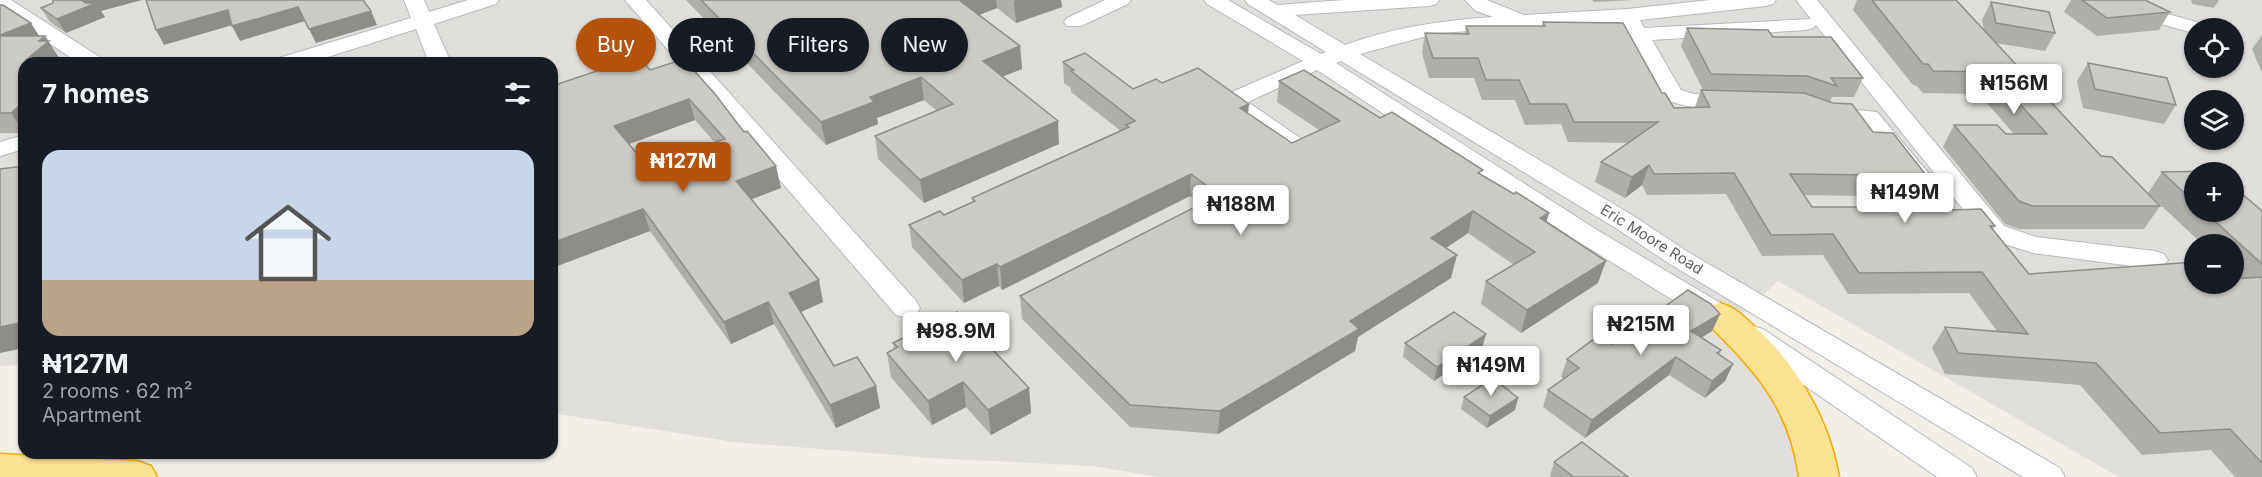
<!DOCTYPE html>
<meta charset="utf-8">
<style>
:root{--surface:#171b24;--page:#242831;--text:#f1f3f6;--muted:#9ea1a6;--accent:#b45309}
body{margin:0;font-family:Inter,sans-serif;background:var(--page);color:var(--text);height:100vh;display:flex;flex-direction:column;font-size:22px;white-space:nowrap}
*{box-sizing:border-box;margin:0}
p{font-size:20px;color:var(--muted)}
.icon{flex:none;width:33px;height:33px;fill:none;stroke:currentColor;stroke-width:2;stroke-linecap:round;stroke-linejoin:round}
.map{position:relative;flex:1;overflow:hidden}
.panel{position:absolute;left:18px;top:57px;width:540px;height:402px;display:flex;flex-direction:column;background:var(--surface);border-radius:18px;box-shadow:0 2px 4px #0004}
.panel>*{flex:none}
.guide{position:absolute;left:576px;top:18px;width:570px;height:54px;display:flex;gap:12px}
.buttons{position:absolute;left:2184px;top:18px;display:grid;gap:12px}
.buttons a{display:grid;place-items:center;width:60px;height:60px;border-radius:50%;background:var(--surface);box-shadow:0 2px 4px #0004;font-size:30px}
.price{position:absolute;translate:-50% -51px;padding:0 14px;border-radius:6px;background:#fff;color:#222;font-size:20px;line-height:39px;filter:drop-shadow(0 2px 3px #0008)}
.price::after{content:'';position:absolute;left:50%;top:36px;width:18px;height:14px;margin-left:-9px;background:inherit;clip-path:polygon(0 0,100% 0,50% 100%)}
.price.on{background:var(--accent);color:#fff}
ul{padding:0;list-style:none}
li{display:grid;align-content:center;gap:12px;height:318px;padding:0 24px}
li span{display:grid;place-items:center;height:186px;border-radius:18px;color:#555}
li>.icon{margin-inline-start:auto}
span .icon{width:108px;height:108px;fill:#fffc;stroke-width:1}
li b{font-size:26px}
h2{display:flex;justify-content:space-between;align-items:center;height:72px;padding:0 24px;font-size:26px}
.pill{padding:0 21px;border-radius:27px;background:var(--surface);box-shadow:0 2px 4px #0004;font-size:21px;line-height:54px}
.pill.on{background:var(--accent);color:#fff}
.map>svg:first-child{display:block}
</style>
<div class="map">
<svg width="2262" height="477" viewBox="0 0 2262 477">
<rect width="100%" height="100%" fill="#f1efe8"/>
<path fill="#e0deda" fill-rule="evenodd" d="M0 0H2262V477H2119L1778 281 1720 334 1770 388 1788 428 1804 477H1159L1093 466 930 458 733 442 552 413V63H24V365L0 366ZM2194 28H2234V68H2194ZM2194 100H2234V140H2194ZM2194 172H2234V212H2194ZM2194 244H2234V284H2194Z"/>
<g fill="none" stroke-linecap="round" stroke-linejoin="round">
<g stroke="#b5b8bc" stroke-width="2">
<path id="minor" d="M0 0H11L101 58 104 63H79L0 11Z
M404 0H424L429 12 468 0H499L496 4 434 24 451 63H429L416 29 309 63H276L279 58 411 18Z
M625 0H646L916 301 920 308 916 315 906 317 896 315Z
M1105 0H1131L1128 4 1081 26H1067L1064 22 1067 18Z
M1204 0H1228L1321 54 1326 52 1248 4 1245 0H1269L1277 5 1344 0H1439L1436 4 1429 6 1295 15 1345 45C1396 27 1439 21 1493 17L1476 11 1465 0H1487L1524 15 1627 9 1710 0H1776L1773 4 1766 6 1640 20 1644 28 1811 19 1796 0H1817L2004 226 2036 237 2155 251 2164 254 2168 260 2164 266 2155 269 2033 253 1986 238 1816 25 1813 28 1806 30 1652 40 1681 90 1694 94 1738 97 1741 102 1738 107C1714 113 1688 107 1665 100L1621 22 1438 33 1360 54 1632 215 1688 252 2060 468 2065 477H2023L1670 264 1614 227 1341 61 1336 63 1597 230 1722 304 1726 311 1722 318 1712 321 1702 318 1579 242 1317 70 1248 102 1306 142 1310 147 1306 152 1298 154 1290 152 1234 114 1226 102 1232 92 1303 61 1207 4Z
M2106 0H2133L2164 13 2204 24 2207 28H2194V34L2190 32 2150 21 2109 4Z
M1828 107 1877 112 1946 194 1952 209C1941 226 1923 224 1905 220L1902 214 1905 208 1927 207 1925 202 1862 123 1820 119 1817 114 1820 109Z
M24 135V149L0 156V142Z
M1753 326 1763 329 1972 468 1977 477H1937L1743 343 1739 336 1743 329Z"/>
</g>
<g stroke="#f9ab00" stroke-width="3">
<path id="highway" d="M1720 303C1735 307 1743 316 1754 326 1797 365 1829 419 1839 477H1799C1789 406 1756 372 1708 324L1702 315 1708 306Z
M0 454 137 461 151 466 157 477H0Z"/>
</g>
<use href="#minor" fill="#fff" fill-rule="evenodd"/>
<use href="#highway" fill="#fde293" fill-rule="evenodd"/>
</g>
<path fill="#afaea9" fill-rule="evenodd" d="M686 0H1061L1062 7 1016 23 997 8 979 15 1020 46 1022 69 1003 76 1059 144 924 203 878 159 875 136 937 111 924 100 877 118 878 124 826 145Z
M1592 0H1633L1594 2Z
M1857 0H1956L1984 31 1982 20 1991 2 2055 33 2045 51 1995 43 2101 156 2160 206 2144 229H2019L2005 224 1943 147 1954 125 2006 134H2014L1979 94 1923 93 1917 86 1913 85 1853 10Z
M2071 0H2145L2170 12 2159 30 2097 36 2064 12Z
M2191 0H2219L2214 8 2192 4Z
M53 3 101 11 105 17 66 33 50 22 41 8Z
M0 5 40 36H45L61 61H71L72 63H24V133H0Z
M1543 22 1662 93 1674 108 1695 107 1701 90H1703L1681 46 1687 28 1773 37 1863 78 1854 97H1832L1830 102 1873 132 1933 184 1922 203 1951 210 1995 226 1993 229 2029 274 2194 284 2238 279 2234 274V244H2202L2148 193 2162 172H2194V212L2262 211V477H2235L2211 450 2142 455 2080 385 1945 374 1932 348 1945 327 1997 331 1969 293 1848 294 1823 255 1762 256 1726 194 1647 195 1642 185 1625 198 1595 182 1601 162 1629 143 1568 142 1561 124 1525 125 1515 100H1482L1474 78H1429L1422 53 1425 33 1465 34 1466 26H1542ZM1804 195 1865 196 1869 202 1892 203 1890 207H1812Z
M2262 35V73L2252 49Z
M684 59 781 188 751 199 823 302 801 312 834 366 876 386 880 408 836 428 774 324 731 344 650 231 552 268V86L650 70ZM695 120 715 143 648 167 629 144Z
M1063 62 1133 89 1162 83 1248 113 1292 143 1319 130 1277 102 1279 81 1380 118 1482 175 1546 222 1598 283 1521 333 1481 304 1486 281 1514 265 1468 233 1446 248 1451 278 1358 337 1355 351 1218 434 1130 427 1022 319 1020 296 1201 204 1190 196 1002 290 999 286 964 303 912 247 909 225 944 215 973 202 972 198 1121 131 1071 92V88L1064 83Z
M2088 63 2176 105 2164 124 2083 108 2077 81Z
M1720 314 1712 331 1701 338 1721 350 1719 355 1733 364 1725 381 1705 398 1669 375 1585 438 1543 407 1548 390 1564 379 1561 377 1567 359 1612 344Z
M1486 334 1482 348 1434 381 1403 357 1405 343Z
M893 343 1029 388 1031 413 991 435 966 407 932 425 891 377 887 353 894 349Z
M1464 397 1518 398 1515 410 1487 428 1461 409Z
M1554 462 1628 477H1551L1550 476Z"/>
<path fill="#8f8d8a" d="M81 0H142L101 11 105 17 66 33 57 19Z
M959 0H996L997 8 961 22Z
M1017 0H1061L1062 7 1016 23 1014 1Z
M298 7 305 21 240 41 232 26Z
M228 10 236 24 164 45 156 30Z
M371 11 377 25 316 43 309 29Z
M31 23 41 39 45 36 61 61 30 63 0 35Z
M1020 46 1022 69 986 83 983 61Z
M921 77 924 100 877 118 878 124 826 145 821 122 870 97Z
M689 99 695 120 621 147 614 126Z
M1249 104 1247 125 1240 108Z
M20 105 24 111V132L11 113Z
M1058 121 1059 144 924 203 920 180Z
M1649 165 1642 185 1625 198 1632 177Z
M776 166 781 188 742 203 736 181Z
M1191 174 1190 196 1002 290 1000 267Z
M643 209 650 231 552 268V243Z
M1473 211 1468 233 1427 261 1431 238Z
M1549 213 1543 235 1540 218Z
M1457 255 1451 278 1358 337 1355 351 1218 434 1220 411 1350 321Z
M1606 261 1598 283 1521 333 1527 310Z
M997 264 999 286 964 303 962 280Z
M819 280 823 302 794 315 789 293Z
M768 302 774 324 731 344 724 322Z
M1720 314 1712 331 1683 349 1691 331Z
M24 322V348L0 353V327Z
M1486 334 1482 348 1434 381 1437 367Z
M1676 357 1669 375 1585 438 1592 420Z
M1733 364 1725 381 1705 398 1712 381Z
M963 382 966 407 932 425 928 401Z
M876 386 880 408 836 428 830 405Z
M1029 388 1031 413 991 435 988 410Z
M1518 398 1515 410 1487 428 1490 416Z"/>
<path fill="#cccac5" stroke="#8f8d8a" stroke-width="1.5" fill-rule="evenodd" d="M53 0H81L86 3H96L57 19 41 8 53 3Z
M146 0H363L371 11 309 29 298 7 232 26 228 10 156 30Z
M701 0H959L1020 46 983 61 1058 121 920 180 875 136 953 104 921 77 870 97 874 102 821 122Z
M1872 0H1956L2101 156 2112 157 2160 206H2032L2019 201 1954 125H1997L2006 134H2047L1991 72 1933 71 1928 64H1923Z
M2082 0H2145L2170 12 2107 18Z
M1991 2 2049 12 2055 33 1996 23Z
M0 5H3L31 23 0 35Z
M1543 22 1623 23 1662 93H1665L1674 108 1710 107 1701 90 1804 93 1833 103 1852 104 1873 132 1893 133 1933 184 1879 181 1875 175 1790 174 1812 207H1895L1892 202 1947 204 1951 210 1981 209 1995 226H1990L2029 274 2194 262V284H2234V279L2262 277V463L2230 429 2160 433 2096 363 1958 353 1945 327 2028 334 1982 272 1859 273 1833 234 1771 235 1734 173 1654 174 1649 165 1632 177 1601 162 1658 122H1574L1566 104H1530L1519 80H1486L1478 58H1433L1425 33 1469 34 1466 26H1545Z
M1687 28 1768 30 1773 37H1831L1863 78H1831L1837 86 1807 76 1711 74Z
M0 36H45L39 41H49L27 59 55 57 50 61H71L69 63H24V105H20L11 113H0Z
M1085 53 1133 89 1156 79 1162 83 1198 68 1249 104 1240 108 1292 143 1340 121 1279 81 1304 70 1380 118 1392 112 1483 170 1478 173 1514 194 1516 192 1549 213 1540 218 1606 261 1527 310 1486 281 1535 252 1473 211 1431 238 1457 255 1350 321 1359 329 1220 411 1130 405 1020 296 1219 195 1191 174 1000 267 997 264 962 280 909 225 940 211 944 215 975 201 972 198 1129 127 1126 125 1135 121 1071 71 1074 70 1063 62Z
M638 57 650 70 684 59 715 94 744 132 747 131 776 166 736 181 819 280 789 293 834 366 857 357 876 386 830 405 768 302 724 322 643 209 552 243V86ZM689 99 725 139 648 167 614 126Z
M2088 63 2167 78 2176 105 2095 89Z
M24 166V322L0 327V169Z
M2215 171 2217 172H2194V202L2162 172Z
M2234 187 2262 211V264L2205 212H2234Z
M1688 290 1711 304 1720 314 1691 331 1721 350 1717 353 1733 364 1712 381 1676 357 1592 420 1548 390 1579 368 1567 359 1598 336 1612 344Z
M957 312 1029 388 988 410 963 382 928 401 887 353 898 347 893 343Z
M1454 312 1486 334 1437 367 1405 343Z
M1493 378 1518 398 1490 416 1464 397Z
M1582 442 1628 477H1574L1554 462Z"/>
<g text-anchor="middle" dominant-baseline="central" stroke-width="4.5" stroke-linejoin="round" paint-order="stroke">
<g font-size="15" fill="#5f6368" stroke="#fff">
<text transform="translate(1652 239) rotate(32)">Eric Moore Road</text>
</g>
</g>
</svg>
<div class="buttons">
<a><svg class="icon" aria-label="locate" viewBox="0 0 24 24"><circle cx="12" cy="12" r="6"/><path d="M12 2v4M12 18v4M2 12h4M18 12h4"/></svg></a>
<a><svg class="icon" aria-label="layers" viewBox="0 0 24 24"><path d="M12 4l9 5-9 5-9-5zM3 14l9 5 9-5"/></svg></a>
<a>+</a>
<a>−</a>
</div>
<b class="price" style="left:2014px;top:115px">₦156M</b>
<b class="price on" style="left:683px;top:193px">₦127M</b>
<b class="price" style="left:1905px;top:224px">₦149M</b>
<b class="price" style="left:1241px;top:236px">₦188M</b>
<b class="price" style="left:1641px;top:356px">₦215M</b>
<b class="price" style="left:956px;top:363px">₦98.9M</b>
<b class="price" style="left:1491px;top:397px">₦149M</b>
<div class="guide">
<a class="pill on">Buy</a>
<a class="pill">Rent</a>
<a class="pill">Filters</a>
<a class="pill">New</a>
</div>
<section class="panel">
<h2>7 homes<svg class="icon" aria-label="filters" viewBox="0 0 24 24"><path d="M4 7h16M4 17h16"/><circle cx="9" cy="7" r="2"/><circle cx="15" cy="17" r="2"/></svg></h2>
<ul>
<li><span style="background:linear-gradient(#c9d6e8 70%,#b9a48a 0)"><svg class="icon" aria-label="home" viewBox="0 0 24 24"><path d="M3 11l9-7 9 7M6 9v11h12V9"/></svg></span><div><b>₦127M</b><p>2 rooms · 62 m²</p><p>Apartment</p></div></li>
</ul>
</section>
</div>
